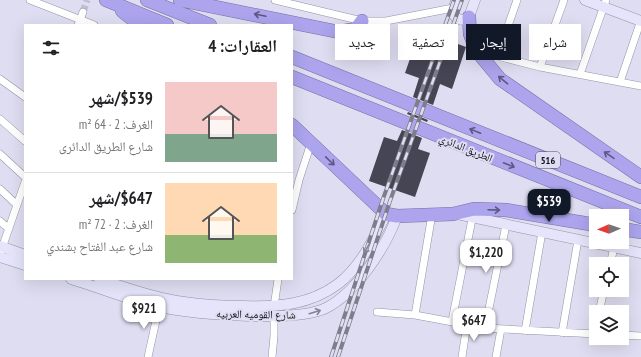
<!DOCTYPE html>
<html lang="ar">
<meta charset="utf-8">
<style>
:root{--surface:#fff;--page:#f2f2f2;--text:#202124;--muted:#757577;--line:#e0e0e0;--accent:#111827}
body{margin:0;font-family:"PT Sans Narrow","Noto Naskh Arabic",sans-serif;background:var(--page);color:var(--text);direction:rtl;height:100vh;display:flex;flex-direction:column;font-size:15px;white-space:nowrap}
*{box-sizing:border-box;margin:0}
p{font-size:13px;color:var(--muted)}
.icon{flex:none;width:22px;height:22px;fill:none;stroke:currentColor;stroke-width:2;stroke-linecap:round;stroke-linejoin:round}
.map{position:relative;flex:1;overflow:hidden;direction:ltr}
.details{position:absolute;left:24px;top:24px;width:269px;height:256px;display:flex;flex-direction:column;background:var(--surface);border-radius:0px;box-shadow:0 4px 16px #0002;direction:rtl}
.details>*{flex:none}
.hud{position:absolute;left:305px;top:24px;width:276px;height:36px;direction:rtl;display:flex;gap:8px}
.needle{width:26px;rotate:268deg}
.fabs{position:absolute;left:589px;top:209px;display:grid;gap:8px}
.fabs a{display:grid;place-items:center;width:40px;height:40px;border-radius:0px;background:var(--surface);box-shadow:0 4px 16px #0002;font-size:20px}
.price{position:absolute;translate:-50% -34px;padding:0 9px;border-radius:8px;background:#fff;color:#222;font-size:13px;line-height:26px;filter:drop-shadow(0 1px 2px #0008)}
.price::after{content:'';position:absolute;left:50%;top:24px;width:12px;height:9px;margin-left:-6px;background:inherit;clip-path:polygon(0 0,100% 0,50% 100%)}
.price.current{background:var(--accent);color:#fff}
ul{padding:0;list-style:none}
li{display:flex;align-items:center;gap:12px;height:100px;padding:0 16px}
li+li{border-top:1px solid var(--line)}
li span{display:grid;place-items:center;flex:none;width:112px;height:80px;border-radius:0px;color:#555}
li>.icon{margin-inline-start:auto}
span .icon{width:48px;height:48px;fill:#fffc;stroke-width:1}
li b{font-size:17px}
h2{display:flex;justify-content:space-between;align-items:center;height:48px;padding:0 16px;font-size:17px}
.tag{padding:0 14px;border-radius:0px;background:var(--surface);box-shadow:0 4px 16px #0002;font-size:14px;line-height:36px}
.tag.current{background:var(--accent);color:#fff}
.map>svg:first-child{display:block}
</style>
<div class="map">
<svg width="641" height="357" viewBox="0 0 641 357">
<rect width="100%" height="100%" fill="#dfddf1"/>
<path fill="#464554" d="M420 30 466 47 452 89 440 84 433 105 413 97 419 78 405 73Z
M408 112 428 120 427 122 407 114Z
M402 130 422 138 418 149 430 153 415 197 369 181 384 137 397 141Z"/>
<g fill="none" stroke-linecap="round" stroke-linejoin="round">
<path stroke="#c0bed0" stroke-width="7" stroke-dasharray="7 3.5" stroke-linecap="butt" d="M83 12 87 0"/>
<g stroke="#9493a5" stroke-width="8">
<path id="street" d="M30 0 94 25
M275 0 362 21H386L453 8
M517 0 499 52 501 57 540 67 641 86
M78 25 83 12
M540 67 564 0
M580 74 606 0
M0 79 25 97
M620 82 641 20
M0 119 25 141
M0 154 25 177
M0 189 17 205
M292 210 299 180 311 143 310 142
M0 221 9 229
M1 251 25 182
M610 264 614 248
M274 307 278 279
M377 312 415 315 485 328 596 334
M599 312 604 290
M415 315 432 214
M452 321 473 214
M485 328 506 225
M525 331 542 232
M562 333 578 240
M622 335 641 336
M148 357 159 307
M272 357 274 336V316
M462 357 467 324
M496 357 501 329"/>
</g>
<g stroke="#9493a5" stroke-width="11">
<path id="secondary" d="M456 0 453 13C456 20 462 22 469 17L475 0
M585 0 641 21
M457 214 641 253
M0 246 25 255
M0 257 25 265
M71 279C101 288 131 301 161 307 194 314 296 323 326 308 356 293 386 247 397 216
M99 279C127 288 155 298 184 302 204 305 225 306 245 306 278 307 310 305 338 284 360 267 374 239 386 214"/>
</g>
<g stroke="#746fa1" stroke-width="14">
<path id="highway" d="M106 0 167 25
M147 0 210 25
M180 0 339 32 356 29 362 21
M122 11 140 25
M469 17 470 34 476 50 500 79 641 177
M292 57 641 197
M292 77 641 217
M292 125 386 214 397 216 453 214 474 209 506 210 596 225
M622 229 641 232"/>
</g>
<use href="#street" stroke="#fff" stroke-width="7"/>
<use href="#secondary" stroke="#e6e4fa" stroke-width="10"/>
<use href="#highway" stroke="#aca4ed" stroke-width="13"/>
<g stroke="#7e7d8b" stroke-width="4">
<path id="rail" d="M331 357 383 199 454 0
M338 357 390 201 462 0"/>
</g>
<use href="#rail" stroke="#dfddf1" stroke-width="2.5" stroke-dasharray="8" stroke-linecap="butt"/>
</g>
<defs><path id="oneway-shaft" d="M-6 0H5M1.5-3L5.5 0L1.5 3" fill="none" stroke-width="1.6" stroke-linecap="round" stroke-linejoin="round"/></defs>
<g stroke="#5c5880">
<use href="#oneway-shaft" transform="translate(260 15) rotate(-168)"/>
<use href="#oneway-shaft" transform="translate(503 80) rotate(-141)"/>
<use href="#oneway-shaft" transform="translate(475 131) rotate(-158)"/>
<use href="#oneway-shaft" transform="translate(609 155) rotate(-146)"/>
<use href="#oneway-shaft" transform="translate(330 161) rotate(44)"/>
<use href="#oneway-shaft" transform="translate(509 165) rotate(22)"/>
<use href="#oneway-shaft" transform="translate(494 210) rotate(2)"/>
</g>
<g stroke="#848392">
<use href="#oneway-shaft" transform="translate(367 248) rotate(120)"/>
<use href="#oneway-shaft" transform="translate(315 312) rotate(-17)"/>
</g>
<g text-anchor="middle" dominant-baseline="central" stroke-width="4" stroke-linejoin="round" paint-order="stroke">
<rect fill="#dfddf1" stroke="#4c4b56" stroke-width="1" x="536" y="152" width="24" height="16" rx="3"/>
<g font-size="10" font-weight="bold" fill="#0d0c13">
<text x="548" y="160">516</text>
</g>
<g font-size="11" fill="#0d0c13" stroke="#dfddf1">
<text transform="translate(466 148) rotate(22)">الطريق الدائري</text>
<text transform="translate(256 314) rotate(1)">شارع القوميه العربيه</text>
</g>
</g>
</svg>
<div class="fabs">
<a><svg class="needle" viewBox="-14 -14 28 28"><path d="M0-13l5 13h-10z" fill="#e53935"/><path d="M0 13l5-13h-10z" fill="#757577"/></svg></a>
<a><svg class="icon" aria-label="locate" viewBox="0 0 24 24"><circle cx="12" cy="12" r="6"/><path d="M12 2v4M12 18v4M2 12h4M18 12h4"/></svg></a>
<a><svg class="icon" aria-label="layers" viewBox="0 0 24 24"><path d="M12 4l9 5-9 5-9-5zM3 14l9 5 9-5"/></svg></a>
</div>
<b class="price current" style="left:549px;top:223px">$539</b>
<b class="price" style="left:486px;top:274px">$1,220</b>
<b class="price" style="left:144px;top:330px">$921</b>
<b class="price" style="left:474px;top:342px">$647</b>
<div class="hud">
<a class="tag">شراء</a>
<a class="tag current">إيجار</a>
<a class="tag">تصفية</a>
<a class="tag">جديد</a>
</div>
<section class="details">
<h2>العقارات: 4<svg class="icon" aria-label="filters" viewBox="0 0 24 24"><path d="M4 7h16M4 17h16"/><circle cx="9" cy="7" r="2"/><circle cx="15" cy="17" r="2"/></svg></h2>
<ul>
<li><span style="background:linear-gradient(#f6c9c9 65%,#7fa58c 0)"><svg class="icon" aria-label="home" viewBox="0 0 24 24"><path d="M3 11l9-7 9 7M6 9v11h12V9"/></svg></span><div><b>$539/شهر</b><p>الغرف: 2 · 64 m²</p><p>شارع الطريق الدائرى</p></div></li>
<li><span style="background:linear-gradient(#ffd9b3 65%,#8fb573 0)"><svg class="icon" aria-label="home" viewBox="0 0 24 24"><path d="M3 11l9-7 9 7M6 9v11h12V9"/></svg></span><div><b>$647/شهر</b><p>الغرف: 2 · 72 m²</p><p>شارع عبد الفتاح بشندي</p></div></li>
</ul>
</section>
</div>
